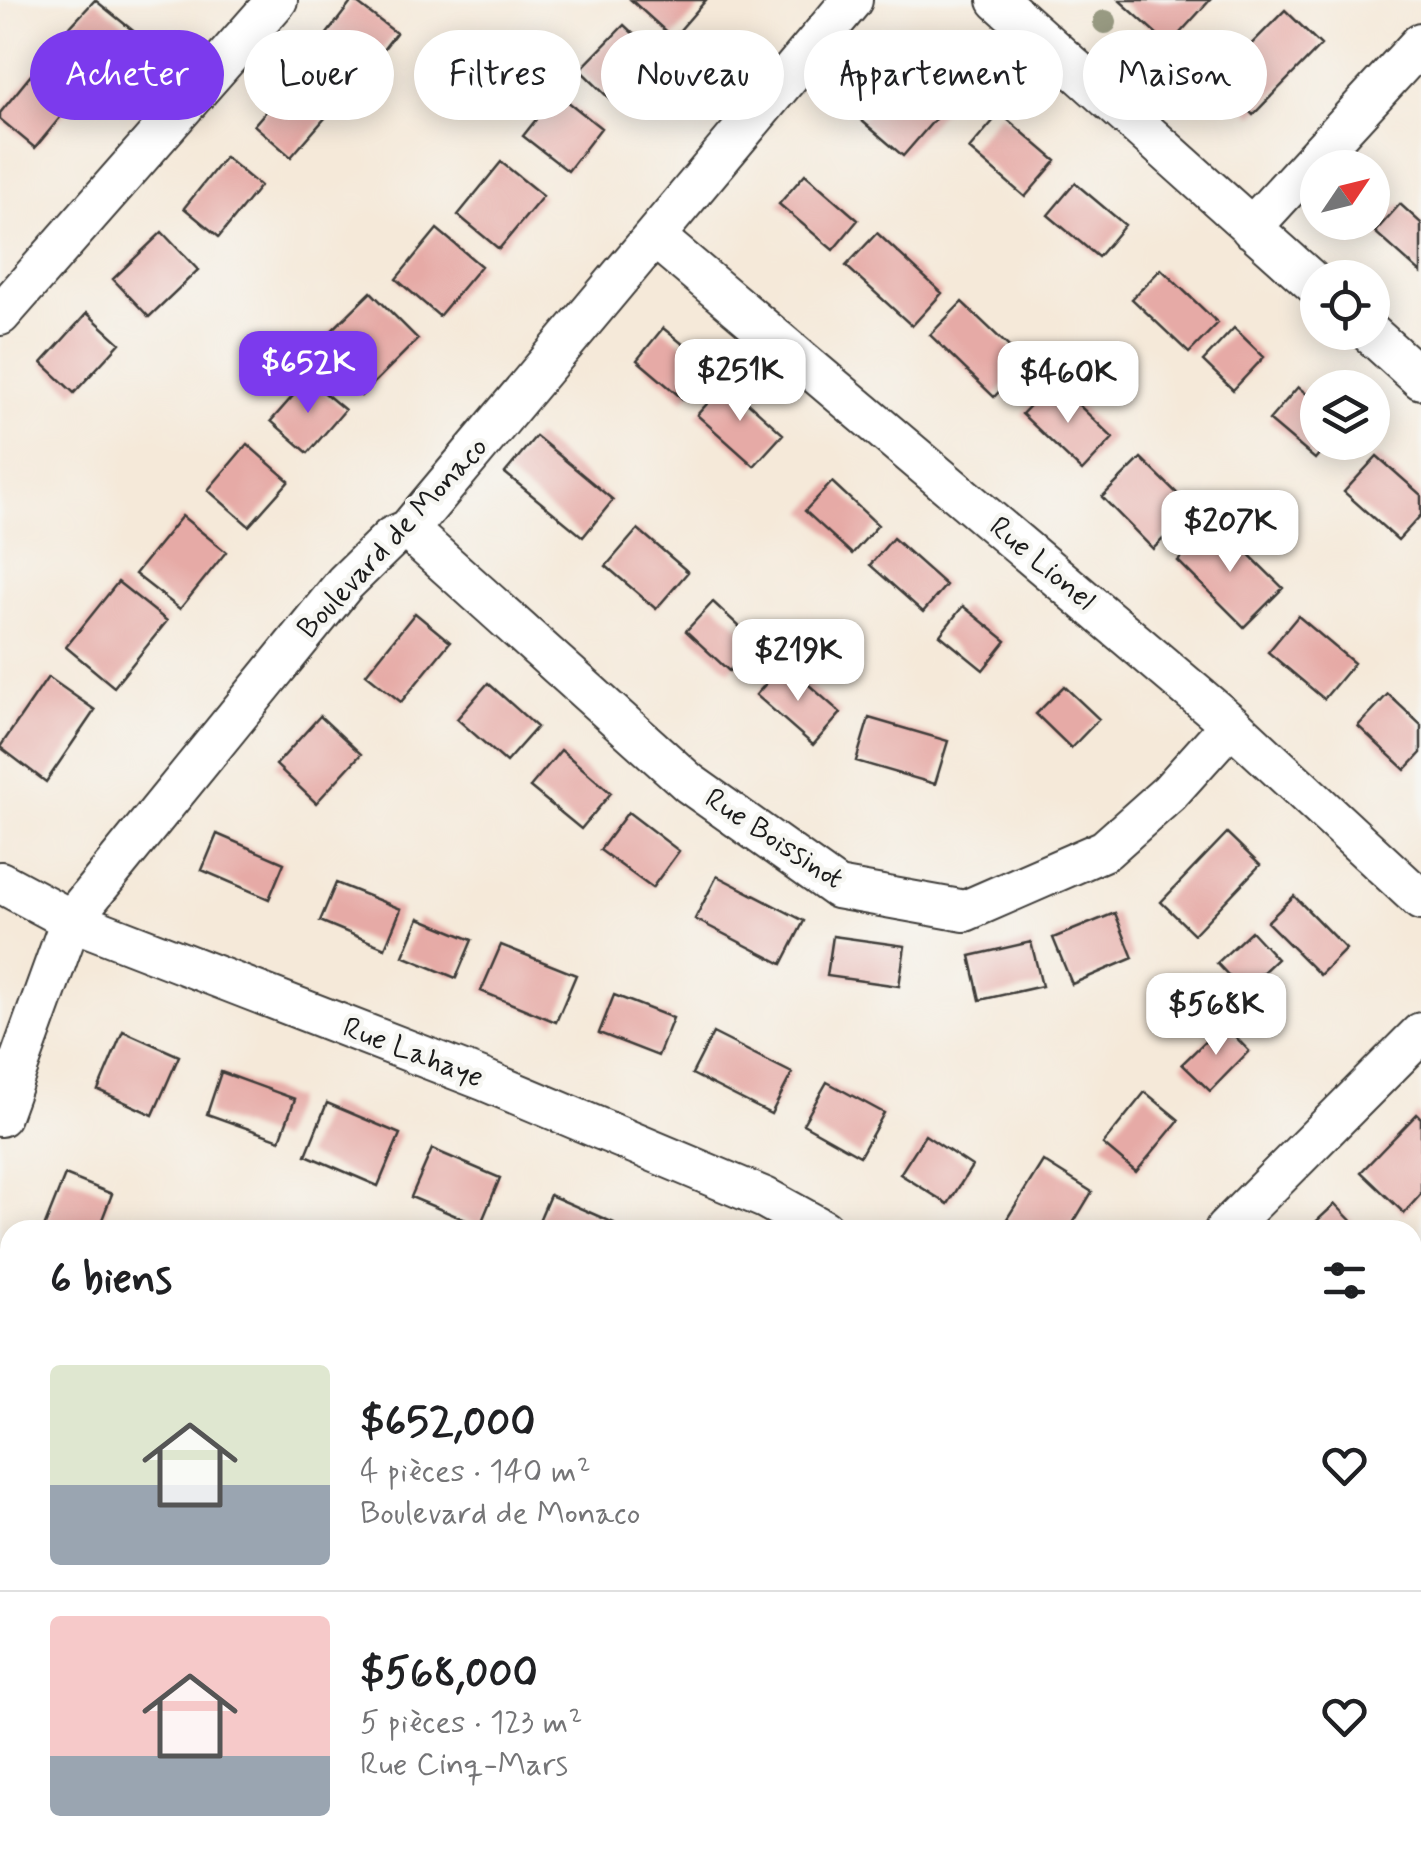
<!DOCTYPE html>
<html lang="fr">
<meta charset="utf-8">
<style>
:root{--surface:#fff;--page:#f6f6f6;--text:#202124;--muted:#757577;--line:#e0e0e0;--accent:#7c3aed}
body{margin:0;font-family:Mynerve,sans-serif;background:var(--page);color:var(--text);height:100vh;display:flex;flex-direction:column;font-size:38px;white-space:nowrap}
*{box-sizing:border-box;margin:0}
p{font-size:32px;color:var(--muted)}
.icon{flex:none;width:55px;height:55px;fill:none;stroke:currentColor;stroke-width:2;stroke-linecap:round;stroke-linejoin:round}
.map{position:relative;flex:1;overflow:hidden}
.details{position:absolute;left:0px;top:1220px;width:1422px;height:642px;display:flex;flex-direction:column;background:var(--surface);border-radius:30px 30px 0 0;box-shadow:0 5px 25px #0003}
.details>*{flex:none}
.banner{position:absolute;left:30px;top:30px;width:1362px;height:90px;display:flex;gap:20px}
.needle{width:65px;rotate:55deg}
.buttons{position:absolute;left:1300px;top:150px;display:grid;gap:20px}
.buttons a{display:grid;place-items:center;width:90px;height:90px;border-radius:50%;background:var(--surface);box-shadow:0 5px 25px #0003;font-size:50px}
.price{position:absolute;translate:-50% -85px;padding:0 22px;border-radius:20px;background:#fff;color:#222;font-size:32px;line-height:65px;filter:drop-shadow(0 2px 5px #0008)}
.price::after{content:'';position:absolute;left:50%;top:60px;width:30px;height:22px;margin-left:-15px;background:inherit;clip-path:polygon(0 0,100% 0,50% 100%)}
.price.selected{background:var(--accent);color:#fff}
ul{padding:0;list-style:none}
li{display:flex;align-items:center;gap:30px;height:250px;padding:0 50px}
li+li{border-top:2px solid var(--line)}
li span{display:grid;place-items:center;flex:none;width:280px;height:200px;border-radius:10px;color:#555}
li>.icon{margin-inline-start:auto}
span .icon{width:120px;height:120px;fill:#fffc;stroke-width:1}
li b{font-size:42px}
h2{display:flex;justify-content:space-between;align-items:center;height:120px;padding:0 50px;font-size:42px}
.pill{padding:0 35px;border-radius:45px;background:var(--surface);box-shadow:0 5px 25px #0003;font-size:35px;line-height:90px}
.pill.selected{background:var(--accent);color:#fff}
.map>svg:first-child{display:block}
</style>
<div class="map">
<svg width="1421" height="1861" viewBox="0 0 1421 1861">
<rect width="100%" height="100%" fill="#f6f6f2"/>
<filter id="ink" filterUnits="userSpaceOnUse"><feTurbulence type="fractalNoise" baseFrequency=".01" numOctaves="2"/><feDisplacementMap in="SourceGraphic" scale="20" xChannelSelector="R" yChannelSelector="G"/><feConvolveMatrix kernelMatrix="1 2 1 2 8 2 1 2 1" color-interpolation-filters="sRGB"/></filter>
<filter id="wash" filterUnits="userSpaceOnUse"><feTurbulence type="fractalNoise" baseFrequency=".0048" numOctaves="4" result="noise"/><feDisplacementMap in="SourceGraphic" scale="40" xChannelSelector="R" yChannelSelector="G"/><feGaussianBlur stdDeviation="2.25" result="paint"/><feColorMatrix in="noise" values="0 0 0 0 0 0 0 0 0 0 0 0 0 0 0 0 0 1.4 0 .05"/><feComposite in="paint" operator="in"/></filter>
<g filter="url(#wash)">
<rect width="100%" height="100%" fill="#f5e9d9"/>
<path fill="#a2ca75" stroke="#5f7348" stroke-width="2.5" d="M913 1853V1852L1246 1853 1242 1861H915Z"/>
<g id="blocks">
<path fill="#e6aaa6" d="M95 0 137 34 97 78 57 41Z
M353 0 396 33 343 102 300 69Z
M631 0H706L673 38Z
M1119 0H1210L1169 45Z
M1285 10 1321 45 1253 115 1217 79Z
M624 25 661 60 617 106 580 70Z
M926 45 968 81 903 156 861 120Z
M39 65 77 97 35 148 0 119V113Z
M295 78 332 110 291 157 254 125Z
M557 93 601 128 568 171 523 136Z
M1000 113 1056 161 1025 197 969 149Z
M225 157 260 186 219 237 184 208Z
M501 162 543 196 499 249 458 215Z
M805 174 858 220 833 250 779 204Z
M1075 183 1125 225 1098 257 1048 215Z
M1400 204 1421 223V273L1375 232Z
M437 229 481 266 439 316 396 279Z
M162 232 198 270 149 317 113 279Z
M877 233 942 293 912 326 846 266Z
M1161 269 1218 323 1189 353 1132 299Z
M371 292 418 339 361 396 314 348Z
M962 302 1026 363 994 397 930 335Z
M87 313 120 343 74 393 42 363Z
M663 328 711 367 684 400 637 360Z
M1234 328 1264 357 1233 390 1203 361Z
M308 379 345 410 308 453 271 421Z
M1054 381 1113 438 1082 471 1022 414Z
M726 383 783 434 754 466 697 415Z
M1298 387 1318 403V442H1329L1315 459 1269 420Z
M536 436 613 500 583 537 505 473Z
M247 444 289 481 249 526 208 490Z
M1377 456 1421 495V515L1398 540 1344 492Z
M1141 458 1193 509 1153 549 1102 497Z
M832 482 878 525 852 554 805 511Z
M182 516 226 552 180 609 135 574Z
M1216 522 1283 588 1244 627 1178 561Z
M638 529 688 572 656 609 606 566Z
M893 538 946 585 923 612 870 565Z
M118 582 167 621 114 687 66 647Z
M713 602 756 642 729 671 686 631Z
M963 606 1006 641 983 670 940 635Z
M415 613 450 642 401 702 366 674Z
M1298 616 1354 663 1324 699 1268 652Z
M784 663 841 713 813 745 756 695Z
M48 677 95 710 46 782 0 747Z
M488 683 537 727 506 762 457 719Z
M1064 686 1099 719 1071 748 1036 714Z
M1388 694 1421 725V753L1405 770 1358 726Z
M320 716 361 754 316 803 276 765Z
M869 718 948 741 935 784 856 761Z
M561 750 611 793 581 829 530 787Z
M628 812 679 851 652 888 600 850Z
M1227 833 1260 865 1194 934 1161 902Z
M217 834 284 863 269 899 202 870Z
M717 876 804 921 782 964 695 919Z
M336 883 401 909 385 948 320 921Z
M1294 896 1346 949 1320 975 1267 922Z
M1115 913 1133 958 1072 984 1053 938Z
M419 918 472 940 456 978 403 956Z
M1251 931 1277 959 1243 991 1217 963Z
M833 936 905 946 899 986 827 976Z
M1031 942 1042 986 980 1000 970 956Z
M501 945 576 975 556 1022 481 991Z
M614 995 673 1018 658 1056 599 1033Z
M1223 1024 1249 1051 1210 1091 1182 1064Z
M123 1031 179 1056 153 1115 98 1090Z
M713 1033 792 1073 771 1114 692 1074Z
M221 1072 295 1099 280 1140 207 1114Z
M827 1082 884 1113 860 1156 803 1124Z
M1145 1092 1179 1120 1136 1172 1103 1144Z
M327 1103 400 1134 378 1186 306 1155Z
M1417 1114 1421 1118V1194L1404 1213 1361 1172Z
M925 1135 972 1166 948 1204 900 1174Z
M432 1149 500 1178 480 1226 411 1197Z
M1043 1161 1092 1192 1069 1230H1000Z
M65 1175 112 1194 98 1230H43Z
M550 1195 614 1223 611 1230H535Z
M1335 1204 1360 1230H1307Z
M1419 1390 1421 1455 1412 1462V1396Z
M0 1435 10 1439V1486L0 1510Z
M5 1628 10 1630V1675L0 1671Z
M1421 1697V1729L1412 1723V1710Z
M1412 1769 1421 1774V1816L1412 1831Z
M471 1852 467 1861H443L422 1853Z
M496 1852H568L565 1861H493Z"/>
</g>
</g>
<g filter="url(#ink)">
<use href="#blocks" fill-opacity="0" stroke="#3d3b38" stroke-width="2.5"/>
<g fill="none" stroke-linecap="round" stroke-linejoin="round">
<g stroke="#3d3b38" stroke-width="44">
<path id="minor" d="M998 0 1318 287
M1251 228 1421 43
M655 237 1231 724 1421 900
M0 315 277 0
M1369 332 1421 379
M408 530 689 783 837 888 965 911 1105 850 1169 793 1231 724
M0 882 71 920 484 1080 765 1198 823 1230
M0 1116 71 920 345 583 392 537 408 530 852 0
M1225 1230 1421 1033
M0 1332 10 1336
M1412 1591 1421 1581
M0 1770 10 1774
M202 1852 223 1861
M1299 1852 1317 1861"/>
</g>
<path stroke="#3d3b38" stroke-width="6" stroke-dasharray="2.5 8" stroke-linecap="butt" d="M1037 1852 1041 1861
M1201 1861 1218 1852"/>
<use href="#minor" stroke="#fff" stroke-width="40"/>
</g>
<circle fill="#989a82" cx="1105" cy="22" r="12"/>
</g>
<g text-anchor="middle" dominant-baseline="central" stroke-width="9" stroke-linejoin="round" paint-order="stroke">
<g font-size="30" fill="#1c1c1c" stroke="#f6f6f2">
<text transform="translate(393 538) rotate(-47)">Boulevard de Monaco</text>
<text transform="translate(1042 564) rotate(40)">Rue Lionel</text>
<text transform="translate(774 839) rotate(33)">Rue Boissinot</text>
<text transform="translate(413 1053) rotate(21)">Rue Lahaye</text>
</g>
</g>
</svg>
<div class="buttons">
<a><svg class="needle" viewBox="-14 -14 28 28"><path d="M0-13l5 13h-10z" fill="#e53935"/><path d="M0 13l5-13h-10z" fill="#757577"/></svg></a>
<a><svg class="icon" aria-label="locate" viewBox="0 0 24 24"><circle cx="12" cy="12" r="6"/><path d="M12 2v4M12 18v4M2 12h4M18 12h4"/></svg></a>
<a><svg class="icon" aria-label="layers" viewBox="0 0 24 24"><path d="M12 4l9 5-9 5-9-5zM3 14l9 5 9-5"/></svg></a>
</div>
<b class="price selected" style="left:308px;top:416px">$652K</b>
<b class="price" style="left:740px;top:424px">$251K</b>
<b class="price" style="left:1068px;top:426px">$460K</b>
<b class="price" style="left:1230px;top:575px">$207K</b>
<b class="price" style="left:798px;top:704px">$219K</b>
<b class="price" style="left:1216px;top:1058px">$568K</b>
<div class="banner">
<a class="pill selected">Acheter</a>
<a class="pill">Louer</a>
<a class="pill">Filtres</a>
<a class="pill">Nouveau</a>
<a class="pill">Appartement</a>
<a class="pill">Maison</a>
</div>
<section class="details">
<h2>6 biens<svg class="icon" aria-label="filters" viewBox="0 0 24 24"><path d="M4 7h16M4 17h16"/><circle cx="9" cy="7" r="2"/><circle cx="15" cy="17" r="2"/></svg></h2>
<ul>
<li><span style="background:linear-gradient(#dfe7d0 60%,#9aa5b1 0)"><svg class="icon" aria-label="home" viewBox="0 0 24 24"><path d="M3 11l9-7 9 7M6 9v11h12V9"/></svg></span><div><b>$652,000</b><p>4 pièces · 140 m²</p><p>Boulevard de Monaco</p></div><svg class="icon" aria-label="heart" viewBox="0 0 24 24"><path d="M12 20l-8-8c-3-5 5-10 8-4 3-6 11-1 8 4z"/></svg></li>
<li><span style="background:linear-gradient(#f6c9c9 70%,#9aa5b1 0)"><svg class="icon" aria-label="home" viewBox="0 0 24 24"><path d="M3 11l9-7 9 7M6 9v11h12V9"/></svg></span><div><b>$568,000</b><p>5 pièces · 123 m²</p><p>Rue Cinq-Mars</p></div><svg class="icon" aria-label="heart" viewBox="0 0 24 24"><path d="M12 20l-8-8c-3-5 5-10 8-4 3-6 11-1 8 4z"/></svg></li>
</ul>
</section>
</div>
